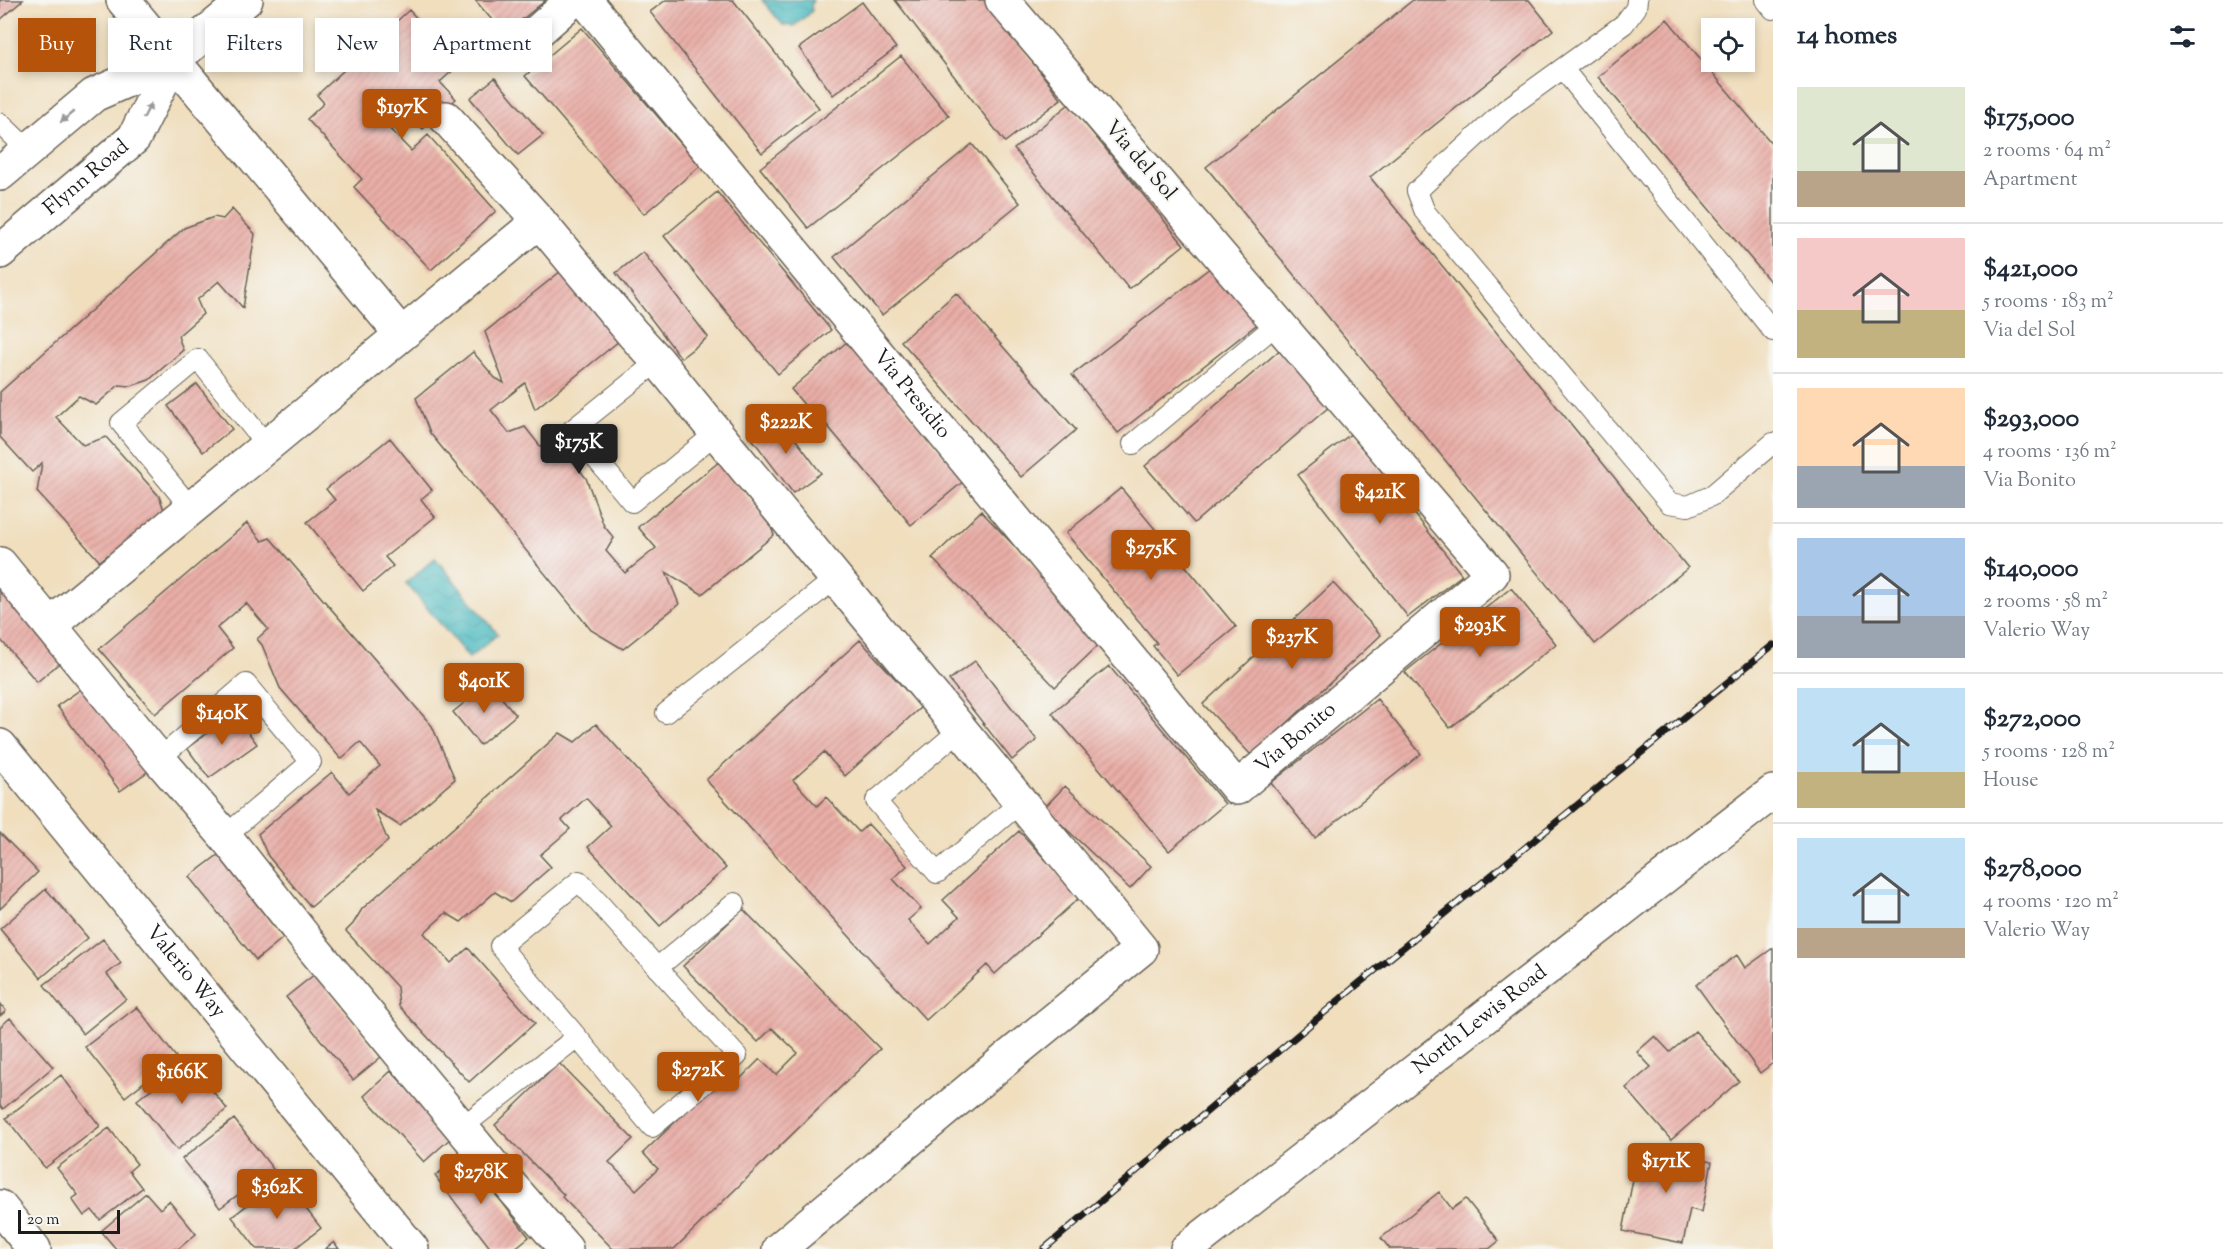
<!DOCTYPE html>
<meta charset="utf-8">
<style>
:root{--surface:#fff;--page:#f2f2f3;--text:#1f2937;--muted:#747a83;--line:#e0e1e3;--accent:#b45309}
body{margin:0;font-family:"Sorts Mill Goudy",serif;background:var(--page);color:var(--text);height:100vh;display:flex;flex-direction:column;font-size:22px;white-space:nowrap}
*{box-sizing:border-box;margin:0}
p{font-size:20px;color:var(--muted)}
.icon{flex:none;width:33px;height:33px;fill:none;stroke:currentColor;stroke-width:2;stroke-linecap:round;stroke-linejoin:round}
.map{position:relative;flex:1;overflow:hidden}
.details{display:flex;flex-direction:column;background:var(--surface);width:450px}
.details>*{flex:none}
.hud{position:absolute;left:18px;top:18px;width:570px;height:54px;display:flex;gap:12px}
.fabs{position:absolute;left:1701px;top:18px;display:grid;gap:12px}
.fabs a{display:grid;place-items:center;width:54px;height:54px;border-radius:0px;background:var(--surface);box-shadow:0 3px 9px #0003;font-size:30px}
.scale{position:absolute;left:18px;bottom:15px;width:102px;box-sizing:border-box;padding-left:6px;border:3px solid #1c1c1c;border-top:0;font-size:16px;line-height:21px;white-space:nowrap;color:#1c1c1c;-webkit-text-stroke:4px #f6f6f2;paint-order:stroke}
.price{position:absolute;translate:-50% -51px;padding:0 14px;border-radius:6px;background:var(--accent);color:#fff;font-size:20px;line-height:39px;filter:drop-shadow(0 2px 3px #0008)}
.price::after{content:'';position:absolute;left:50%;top:36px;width:18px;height:14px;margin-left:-9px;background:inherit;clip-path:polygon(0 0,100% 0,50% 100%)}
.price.selected{background:#222;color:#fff}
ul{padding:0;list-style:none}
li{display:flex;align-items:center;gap:18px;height:150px;padding:0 24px}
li+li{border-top:2px solid var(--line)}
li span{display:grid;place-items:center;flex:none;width:168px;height:120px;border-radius:0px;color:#555}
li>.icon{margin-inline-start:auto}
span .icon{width:72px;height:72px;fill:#fffc;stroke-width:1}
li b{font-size:26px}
h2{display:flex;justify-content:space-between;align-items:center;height:72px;padding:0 24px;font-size:26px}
.chip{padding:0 21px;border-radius:0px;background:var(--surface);box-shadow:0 3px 9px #0003;font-size:21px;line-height:54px}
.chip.selected{background:var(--accent);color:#fff}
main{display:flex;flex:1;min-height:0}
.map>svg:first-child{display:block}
</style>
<main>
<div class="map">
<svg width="1773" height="1249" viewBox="0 0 1773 1249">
<defs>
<pattern id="water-waves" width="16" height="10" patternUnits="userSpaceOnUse" patternTransform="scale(1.5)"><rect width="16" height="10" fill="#4ab9c0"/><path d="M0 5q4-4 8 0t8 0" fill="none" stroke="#409ea4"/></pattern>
<pattern id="building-hatch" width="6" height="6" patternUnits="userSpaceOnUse" patternTransform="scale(1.5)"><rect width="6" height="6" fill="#e9aea7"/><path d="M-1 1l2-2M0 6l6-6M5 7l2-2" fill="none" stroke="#c7958f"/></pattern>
</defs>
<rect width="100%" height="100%" fill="#f6f6f2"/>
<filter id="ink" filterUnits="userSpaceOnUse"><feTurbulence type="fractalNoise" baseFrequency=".0167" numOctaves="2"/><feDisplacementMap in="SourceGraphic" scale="12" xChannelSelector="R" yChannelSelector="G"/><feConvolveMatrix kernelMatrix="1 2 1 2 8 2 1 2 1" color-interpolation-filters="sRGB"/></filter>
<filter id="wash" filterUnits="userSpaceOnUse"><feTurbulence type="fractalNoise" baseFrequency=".008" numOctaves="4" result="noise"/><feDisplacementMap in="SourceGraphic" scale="24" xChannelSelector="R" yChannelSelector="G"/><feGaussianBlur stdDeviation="1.35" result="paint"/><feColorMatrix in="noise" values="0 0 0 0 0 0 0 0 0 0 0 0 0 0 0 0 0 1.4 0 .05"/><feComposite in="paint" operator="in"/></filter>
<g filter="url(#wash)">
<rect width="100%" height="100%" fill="#f0debd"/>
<path fill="url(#water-waves)" stroke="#336a6e" stroke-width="1.5" d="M762 0H813V1L811 4 812 11 794 26 783 25Z
M435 558 498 634 469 658 406 583Z"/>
<g id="blocks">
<path fill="url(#building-hatch)" d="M0 0H23L0 20Z
M475 0H546L504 34Z
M666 0H733L819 108 762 153 650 12Z
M895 0H985L1061 99 1005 142Z
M1413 0H1529L1553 30 1370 177 1688 568 1595 644 1206 167Z
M862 2 896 48 833 95 799 48Z
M409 10 460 64 440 82 456 99 423 129 401 106 383 122 411 151 428 135 496 211 431 270 354 187 362 179 307 119 324 103 317 95Z
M1667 19 1773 145V285L1598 77Z
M582 28 700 166 644 214 525 76Z
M901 56 949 116 808 228 760 168Z
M495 78 543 135 518 155 470 98Z
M1069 104 1184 245 1129 289 1014 149Z
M972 144 1020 203 882 315 834 257Z
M717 192 831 330 778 374 664 236Z
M232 209 255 234 243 308 219 281 197 300 203 314 178 336 183 350 149 380 131 386 119 385 96 405 79 396 56 417 83 445 106 437 159 496 164 510 103 565 37 492 42 463 32 472 0 437V392L184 228 214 217 223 219Z
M643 252 708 337 681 358 616 273Z
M1215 264 1260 322 1118 433 1072 375Z
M561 271 619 341 535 409 525 383 491 410 509 433 525 427 540 446 558 444 586 478 604 526 614 538 606 551 625 573 656 548 638 527 719 462 770 525 774 535 702 594 666 572 679 604 623 649 591 630 430 433 416 398 473 352 495 378 504 383 485 332Z
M956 293 1076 430 1021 477 901 341Z
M848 341 965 480 911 525 820 417 816 419 791 389Z
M1281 349 1330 406 1194 523 1145 466Z
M197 384 232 429 203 452 168 406Z
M778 416 821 473 793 493 750 436Z
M1352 433 1462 575 1408 617 1298 475Z
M390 438 432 490 421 499 435 517 385 557 393 566 363 591 307 522 335 500 326 489Z
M1121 488 1236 627 1177 675 1153 646 1157 643 1066 533Z
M981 511 1104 640 1055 687 932 558Z
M247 523 262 541 270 538 432 726 455 779 400 826 375 810 388 841 311 907 268 856 258 834 332 772 349 793 380 766 360 742 341 759 280 688 262 645 257 639 268 629 246 603 217 628 233 648 155 714 99 649Z
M1333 583 1381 635 1252 756 1203 704Z
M0 586 63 660 37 682 0 639Z
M1511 588 1556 644 1450 728 1405 672Z
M860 640 921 707 845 776 824 752 793 780 817 806 826 797 859 832 868 824 907 866 893 879 921 909 908 920 930 944 959 917 943 900 1019 831 1080 897 995 974 987 965 926 1020 706 780Z
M975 661 1037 740 1012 760 949 680Z
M1109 666 1225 804 1169 851 1052 713Z
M489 683 516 715 480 745 453 712Z
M87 685 150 770 120 791 57 706Z
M1377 699 1421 754 1315 838 1271 783Z
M235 714 257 744 209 778 187 748Z
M596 724 726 868 660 926 588 847 611 826 586 798 562 820 570 829 540 855 551 867 511 902 495 892 461 922 446 913 424 933 451 963 468 948 535 1023 469 1082 399 1006 397 987 346 931 353 924 362 909 560 733 575 742Z
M1065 786 1151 866 1130 889 1044 808Z
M0 833 38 872 0 909Z
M218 855 283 938 256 960 189 877Z
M46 889 88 938 41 978 0 929Z
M743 909 880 1049 674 1249H613L562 1197 564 1195 495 1125 559 1063 633 1139 609 1162 636 1190 658 1169 643 1153 723 1076 733 1086 760 1059 776 1075 798 1053 772 1028 758 1042 683 966Z
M103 939 121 963 107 974 126 999 83 1034 44 985Z
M1773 948V1063L1760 1073 1696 985 1737 955 1745 968Z
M315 974 381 1057 353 1080 286 997Z
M0 1003 6 1011 0 1016Z
M137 1007 176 1057 125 1097 85 1047Z
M10 1018 53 1067 3 1109 0 1105V1027Z
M1695 1031 1739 1081 1671 1140 1626 1088 1651 1067 1637 1052 1655 1036 1670 1052Z
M188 1060 227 1109 177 1150 137 1100Z
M391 1071 452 1137 424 1162 364 1096Z
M61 1075 100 1126 45 1168 6 1118Z
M234 1119 273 1169 220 1208 182 1159Z
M109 1128 137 1164 129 1171 142 1188 100 1220 92 1210 84 1216 72 1199 78 1195 57 1168Z
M1639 1148 1712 1162 1702 1212 1690 1209 1683 1243 1623 1231Z
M464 1153 529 1237 514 1249H491L435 1176Z
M282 1178 321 1228 294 1249H257L232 1217Z
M1439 1192 1452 1209 1466 1199 1499 1241 1489 1249H1390L1381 1238Z
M146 1193 160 1209 169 1201 196 1234 178 1249H116L101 1231Z
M334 1242 339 1249H325Z"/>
</g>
</g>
<g filter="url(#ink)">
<use href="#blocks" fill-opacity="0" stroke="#666054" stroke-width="1.5"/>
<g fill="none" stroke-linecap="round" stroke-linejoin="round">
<g stroke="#666054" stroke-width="22">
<path id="service" d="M1637 0 1636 8 1624 24 1505 110 1417 191 1425 212 1669 503 1688 506 1711 496 1773 443
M1766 0 1773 9
M1563 69 1773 331
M0 123 28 150
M658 361 572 430 632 502 716 433
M1133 444 1278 323
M191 508 121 423 198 359 267 446
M666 713 835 579
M961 729 876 801 937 873 1021 802
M159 759 246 684 311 762 225 836
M657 968 735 903
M462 1127 577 1037 652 1127 737 1056 579 881 500 946 577 1037"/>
</g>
<g stroke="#666054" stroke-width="36">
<g id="minor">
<path d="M123 0 401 334"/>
<path id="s1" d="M585 0 1237 788 1492 574 1002 0"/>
<path d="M529 39 573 0"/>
<path d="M446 118 539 221 633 334 658 361C817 558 981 752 1141 949L1006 1059 779 1249"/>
<path d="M0 564 159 759 225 836 313 948 490 1162 566 1249"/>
<path d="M50 625 539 221"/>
<path id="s2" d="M0 746 412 1249"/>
<path d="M0 1207 34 1249"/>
</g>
</g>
<g stroke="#666054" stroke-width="36">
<g id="secondary">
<path d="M0 174 94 95 173 60 246 0"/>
<path id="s3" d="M0 252 134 138 173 60"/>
</g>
</g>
<g stroke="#666054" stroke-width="36">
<g id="primary">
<path id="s4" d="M1187 1249 1773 792"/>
</g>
</g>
<use href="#service" stroke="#fff" stroke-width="20"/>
<use href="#minor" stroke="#fff" stroke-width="33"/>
<use href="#secondary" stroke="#fff" stroke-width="33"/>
<use href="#primary" stroke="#fff" stroke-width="33"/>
<g stroke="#1c1c1c" stroke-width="7">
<path id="rail" d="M1044 1249 1357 985 1773 645"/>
</g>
<use href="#rail" stroke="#f6f6f2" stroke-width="4.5" stroke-dasharray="14" stroke-linecap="butt"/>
</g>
<defs><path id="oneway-solid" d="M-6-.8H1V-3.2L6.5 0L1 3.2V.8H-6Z" transform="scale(1.5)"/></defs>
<g fill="#999">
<use href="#oneway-solid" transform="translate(147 111) rotate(-63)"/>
<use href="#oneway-solid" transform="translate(67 117) rotate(140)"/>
</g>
</g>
<g text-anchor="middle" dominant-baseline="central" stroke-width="4.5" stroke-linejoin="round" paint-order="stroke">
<g font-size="21" fill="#1c1c1c" stroke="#f6f6f2">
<text transform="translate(1140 161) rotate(49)">Via del Sol</text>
<text stroke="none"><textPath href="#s3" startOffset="114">Flynn Road</textPath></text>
<text stroke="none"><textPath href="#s1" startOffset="512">Via Presidio</textPath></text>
<text stroke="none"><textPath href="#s1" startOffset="1100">Via Bonito</textPath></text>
<text stroke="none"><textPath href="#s2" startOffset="292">Valerio Way</textPath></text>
<text stroke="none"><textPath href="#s4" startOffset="372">North Lewis Road</textPath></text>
</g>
</g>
</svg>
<div class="fabs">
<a><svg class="icon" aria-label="locate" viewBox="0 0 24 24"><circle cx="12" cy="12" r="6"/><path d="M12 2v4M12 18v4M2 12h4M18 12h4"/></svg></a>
</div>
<div class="scale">20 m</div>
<b class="price" style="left:402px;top:140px">$197K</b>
<b class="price" style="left:786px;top:455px">$222K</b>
<b class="price selected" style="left:579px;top:475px">$175K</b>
<b class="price" style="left:1380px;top:525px">$421K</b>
<b class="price" style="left:1151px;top:581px">$275K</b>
<b class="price" style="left:1480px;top:658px">$293K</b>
<b class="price" style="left:1292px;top:670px">$237K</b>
<b class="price" style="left:484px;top:714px">$401K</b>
<b class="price" style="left:222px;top:746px">$140K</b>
<b class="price" style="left:698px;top:1103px">$272K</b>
<b class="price" style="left:182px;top:1105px">$166K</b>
<b class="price" style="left:1666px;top:1194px">$171K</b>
<b class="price" style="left:481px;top:1205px">$278K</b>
<b class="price" style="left:277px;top:1220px">$362K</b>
<div class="hud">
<a class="chip selected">Buy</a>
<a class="chip">Rent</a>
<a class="chip">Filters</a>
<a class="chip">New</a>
<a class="chip">Apartment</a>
</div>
</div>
<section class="details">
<h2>14 homes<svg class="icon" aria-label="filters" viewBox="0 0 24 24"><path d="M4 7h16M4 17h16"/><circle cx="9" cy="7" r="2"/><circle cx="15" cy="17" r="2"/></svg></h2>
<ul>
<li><span style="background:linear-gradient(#dfe7d0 70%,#b9a48a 0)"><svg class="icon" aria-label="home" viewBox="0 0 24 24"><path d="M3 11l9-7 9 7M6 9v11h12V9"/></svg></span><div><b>$175,000</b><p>2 rooms · 64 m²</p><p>Apartment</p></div></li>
<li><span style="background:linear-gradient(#f6c9c9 60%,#c2b280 0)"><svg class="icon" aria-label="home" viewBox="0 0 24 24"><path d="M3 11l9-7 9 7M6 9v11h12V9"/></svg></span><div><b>$421,000</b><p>5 rooms · 183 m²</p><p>Via del Sol</p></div></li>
<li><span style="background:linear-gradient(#ffd9b3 65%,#9aa5b1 0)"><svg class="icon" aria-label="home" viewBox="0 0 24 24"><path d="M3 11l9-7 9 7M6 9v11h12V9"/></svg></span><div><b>$293,000</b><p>4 rooms · 136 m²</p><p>Via Bonito</p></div></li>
<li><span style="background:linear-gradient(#a9c7e8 65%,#9aa5b1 0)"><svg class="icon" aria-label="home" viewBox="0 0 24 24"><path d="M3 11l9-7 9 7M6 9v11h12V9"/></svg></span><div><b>$140,000</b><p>2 rooms · 58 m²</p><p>Valerio Way</p></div></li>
<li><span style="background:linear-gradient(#bfe0f5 70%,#c2b280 0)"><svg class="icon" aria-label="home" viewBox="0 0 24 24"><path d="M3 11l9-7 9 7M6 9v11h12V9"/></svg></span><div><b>$272,000</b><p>5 rooms · 128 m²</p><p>House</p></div></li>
<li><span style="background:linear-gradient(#bfe0f5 75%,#b9a48a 0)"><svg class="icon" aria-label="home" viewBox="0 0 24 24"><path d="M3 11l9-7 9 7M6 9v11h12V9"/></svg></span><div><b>$278,000</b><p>4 rooms · 120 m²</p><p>Valerio Way</p></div></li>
</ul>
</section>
</main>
